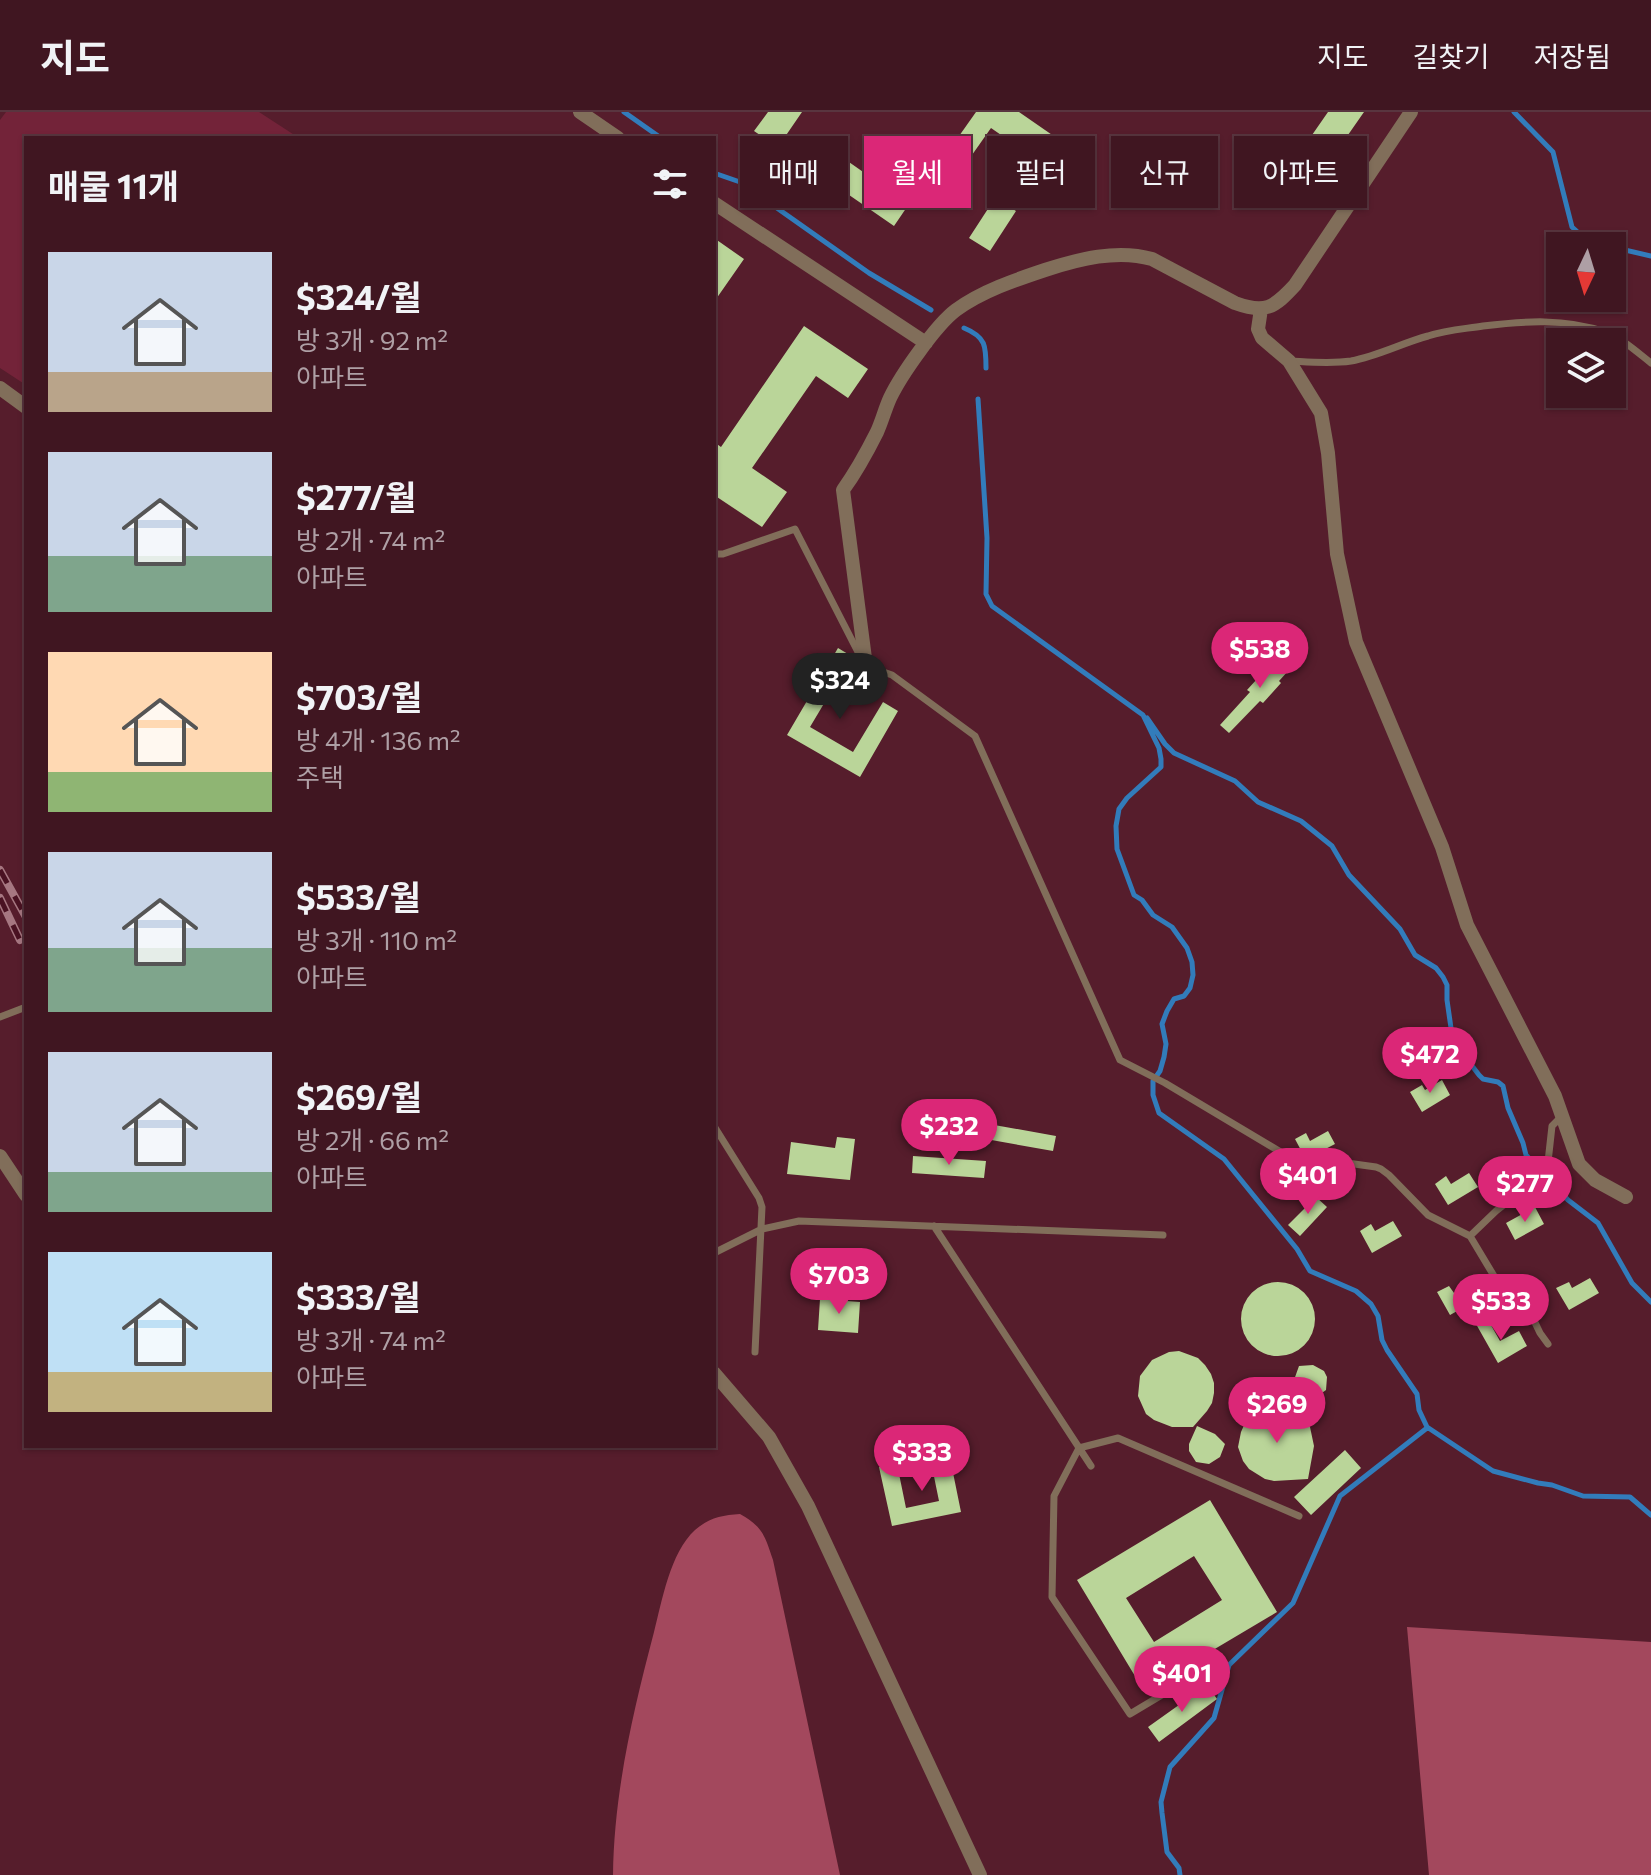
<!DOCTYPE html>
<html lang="ko">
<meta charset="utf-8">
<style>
:root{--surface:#401621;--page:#4b232e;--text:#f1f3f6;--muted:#ae9fa5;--line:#59353f;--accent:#db2777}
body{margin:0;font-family:Commissioner,"Noto Sans KR",sans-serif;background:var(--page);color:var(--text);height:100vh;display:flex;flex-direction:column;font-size:30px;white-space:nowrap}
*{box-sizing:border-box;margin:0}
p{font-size:26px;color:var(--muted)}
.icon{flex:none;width:44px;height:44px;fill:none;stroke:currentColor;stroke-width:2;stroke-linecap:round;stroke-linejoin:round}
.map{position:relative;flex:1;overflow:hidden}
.side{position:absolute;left:24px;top:24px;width:692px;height:1312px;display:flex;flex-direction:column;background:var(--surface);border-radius:0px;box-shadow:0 2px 6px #0004,0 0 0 2px var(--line)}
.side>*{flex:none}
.top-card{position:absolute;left:740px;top:24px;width:760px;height:72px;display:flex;gap:16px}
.needle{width:52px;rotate:184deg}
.buttons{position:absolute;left:1546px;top:120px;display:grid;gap:16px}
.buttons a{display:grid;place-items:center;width:80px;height:80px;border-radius:0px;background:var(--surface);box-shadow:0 2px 6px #0004,0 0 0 2px var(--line);font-size:40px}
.price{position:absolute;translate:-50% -68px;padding:0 18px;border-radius:28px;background:var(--accent);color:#fff;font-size:26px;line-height:52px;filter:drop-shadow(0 2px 4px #0008)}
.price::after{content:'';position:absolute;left:50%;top:48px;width:24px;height:18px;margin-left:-12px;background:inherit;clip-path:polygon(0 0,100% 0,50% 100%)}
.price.current{background:#222;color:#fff}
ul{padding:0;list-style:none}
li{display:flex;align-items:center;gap:24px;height:200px;padding:0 24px}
li span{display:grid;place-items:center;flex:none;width:224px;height:160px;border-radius:0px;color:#555}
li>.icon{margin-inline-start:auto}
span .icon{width:96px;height:96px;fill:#fffc;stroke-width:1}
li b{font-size:34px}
h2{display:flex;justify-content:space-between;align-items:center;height:96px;padding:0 24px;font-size:34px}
.pill{padding:0 28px;border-radius:0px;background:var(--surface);box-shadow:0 2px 6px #0004,0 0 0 2px var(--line);font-size:28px;line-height:72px}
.pill.current{background:var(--accent);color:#fff}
header{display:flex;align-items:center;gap:48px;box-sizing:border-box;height:112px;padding:0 40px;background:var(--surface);border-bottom:2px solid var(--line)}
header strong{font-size:38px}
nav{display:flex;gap:44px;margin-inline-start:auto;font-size:28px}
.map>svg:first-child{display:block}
</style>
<header>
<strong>지도</strong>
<nav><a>지도</a><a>길찾기</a><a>저장됨</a></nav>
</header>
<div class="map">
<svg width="1651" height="1763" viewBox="0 0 1651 1763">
<rect width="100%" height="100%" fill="#561d2c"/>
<path fill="#732339" d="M6 0H259L299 26H26V273L0 256V8Z"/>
<path fill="#a3485d" d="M740 1402C763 1415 765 1424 773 1448L840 1763H613C614 1680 633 1600 654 1520 662 1489 670 1441 695 1418 709 1406 722 1403 740 1402Z
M1407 1515 1651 1530V1763H1429Z"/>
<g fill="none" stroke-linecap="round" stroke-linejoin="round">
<path stroke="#327cbb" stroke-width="5" d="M624 0 661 26
M1514 0 1553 40 1572 115 1582 124 1609 134
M714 61 740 70 869 161 931 198
M1612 135 1651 144
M964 216C986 225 986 234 986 256
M978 287 987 426 986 482 992 494 1143 603 1159 636 1161 647V655L1127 686 1119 697 1116 714 1117 737 1134 783 1142 788 1153 803 1172 815 1187 836 1192 850 1193 863 1190 876 1184 884 1174 887 1167 899 1162 912 1166 932 1164 945 1160 959 1153 969V983L1159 1001 1224 1047 1297 1137 1310 1159 1356 1179 1371 1192 1378 1204 1382 1228 1387 1238 1417 1282 1419 1298 1427 1315 1493 1359 1538 1371 1552 1373 1583 1384 1630 1385 1651 1403
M1147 606 1165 632 1174 641 1235 669 1258 690 1301 709 1332 734 1349 763 1400 817 1415 843 1436 856 1443 865 1447 873V888L1451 916 1455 927 1463 942 1479 963 1483 967 1498 970 1503 974 1508 996 1523 1031 1526 1043 1568 1088 1598 1111 1632 1171 1651 1190
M1180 1763 1179 1756 1167 1740 1162 1701 1161 1690 1170 1655 1214 1606 1229 1553 1293 1491 1340 1384 1427 1316"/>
</g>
<path fill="#bad599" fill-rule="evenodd" d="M768 0H802L778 35 754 19Z
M976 0H1019L1071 36 1054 60 991 16 960 60 964 63 950 82 928 68Z
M1328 0H1364L1302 89 1278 72Z
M826 34 909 92 894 114 810 56Z
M995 86 1016 99 990 139 969 126Z
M714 126 744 147 714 190Z
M804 214 868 257 848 286 816 264 752 356 787 380 762 415 714 383V330L721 335Z
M838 536 853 545 858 559 866 564 863 569 844 558 810 615 853 640 883 590 898 599 860 665 787 623Z
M1289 538 1299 547 1279 569 1281 571 1263 591 1260 589 1229 621 1220 613 1250 580 1247 578 1267 556 1270 559Z
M1442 968 1450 983 1422 1000 1410 980 1422 973 1425 978Z
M955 1006 1056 1024 1053 1039 952 1021Z
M1328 1019 1335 1032 1312 1044H1304L1295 1027 1306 1021 1310 1029Z
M837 1025 855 1027 850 1068 787 1062 791 1030 835 1036Z
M913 1044 986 1049 984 1066 912 1061Z
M1469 1061 1478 1075 1448 1093 1435 1072 1446 1064 1451 1072Z
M1316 1085 1327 1095 1300 1124 1288 1113Z
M1535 1095 1544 1112 1515 1128 1506 1111Z
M1393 1109 1402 1124 1372 1141 1360 1119 1371 1112 1375 1119Z
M1590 1166 1599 1181 1569 1198 1556 1176 1569 1170 1572 1176Z
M1241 1207a37 37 0 1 1 74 0a37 37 0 1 1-74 0Z
M1468 1173 1477 1188 1450 1203 1437 1180 1449 1174 1454 1181Z
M820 1187 860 1190 858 1221 818 1218Z
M1487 1206 1500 1229 1519 1219 1527 1234 1498 1251 1476 1212Z
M1179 1239 1198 1246 1205 1253 1211 1262 1214 1271V1281L1212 1291 1207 1299 1193 1315H1172L1154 1308 1146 1302 1138 1284 1140 1264 1152 1248 1169 1240Z
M1313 1253 1324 1259 1327 1265 1326 1278 1315 1286 1301 1287 1294 1274V1268L1299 1254Z
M1278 1295 1293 1298 1304 1307 1310 1315 1314 1334 1308 1367 1274 1369 1265 1367 1249 1357 1243 1349 1238 1335 1241 1320 1245 1311 1260 1299Z
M1197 1314 1215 1322 1225 1332 1220 1345 1209 1352 1196 1350 1189 1339V1332Z
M1345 1338 1361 1356 1311 1403 1294 1385Z
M949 1341 961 1400 892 1414 879 1355 897 1352 906 1396 939 1389 930 1345Z
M1210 1388 1277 1500 1144 1579 1077 1468ZM1194 1444 1222 1488 1154 1530 1126 1486Z
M1207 1573 1217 1587 1159 1630 1148 1615Z"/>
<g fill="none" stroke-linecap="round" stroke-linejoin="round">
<path stroke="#816e5a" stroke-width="7" d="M1290 249C1310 250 1331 252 1351 249 1378 244 1402 231 1428 224 1446 218 1464 217 1483 214 1524 209 1565 206 1605 220 1622 226 1637 240 1651 251
M714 442H723L795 417 860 544
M866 554 892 563 975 624 1120 948 1165 971 1299 1051H1347L1376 1055 1381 1057 1389 1063 1428 1103 1470 1124 1494 1164 1511 1176 1529 1198 1540 1221 1548 1232
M0 905 26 895
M714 1014 759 1086 762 1095 755 1240
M934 1114 1091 1354
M1470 1124 1496 1099 1543 1062 1548 1050 1552 1014 1562 1004
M714 1141 762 1117 799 1109 1163 1123
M1212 1553 1130 1602 1052 1485 1054 1384 1079 1336 1118 1326 1299 1404"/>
<path stroke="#816e5a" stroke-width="14" d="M580 0 618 26
M714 91 926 231
M1261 197 1258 217 1262 226 1289 249 1321 301 1328 341 1337 442 1356 530 1442 735 1467 813 1555 984 1579 1052 1595 1068 1626 1085
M0 276 26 295
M866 554 843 378C856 360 867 340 877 320 882 309 885 297 890 286 901 263 936 213 956 198 982 179 1015 168 1045 158 1079 147 1117 137 1152 147L1235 191C1265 202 1274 196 1295 173L1411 0
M0 1044 26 1083
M714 1261 769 1325 808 1394 980 1763"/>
<g stroke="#a67781" stroke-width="8">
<path id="rail" d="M0 758 26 805
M0 786 20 828"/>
</g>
<use href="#rail" stroke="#4a1222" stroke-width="5" stroke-dasharray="15" stroke-linecap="butt"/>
</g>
</svg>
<div class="buttons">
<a><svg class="needle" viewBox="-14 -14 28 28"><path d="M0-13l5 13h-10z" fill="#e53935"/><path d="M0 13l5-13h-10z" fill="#ae9fa5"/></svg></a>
<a><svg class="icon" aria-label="layers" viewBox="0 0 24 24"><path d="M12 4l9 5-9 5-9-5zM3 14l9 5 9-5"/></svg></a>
</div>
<b class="price" style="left:1260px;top:578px">$538</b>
<b class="price current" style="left:840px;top:609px">$324</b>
<b class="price" style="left:1430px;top:983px">$472</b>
<b class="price" style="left:949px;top:1055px">$232</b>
<b class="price" style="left:1308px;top:1104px">$401</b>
<b class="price" style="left:1525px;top:1112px">$277</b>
<b class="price" style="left:839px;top:1204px">$703</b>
<b class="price" style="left:1501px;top:1230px">$533</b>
<b class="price" style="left:1277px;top:1333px">$269</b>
<b class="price" style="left:922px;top:1381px">$333</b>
<b class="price" style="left:1182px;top:1602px">$401</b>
<div class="top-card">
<a class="pill">매매</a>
<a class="pill current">월세</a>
<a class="pill">필터</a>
<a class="pill">신규</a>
<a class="pill">아파트</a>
</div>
<section class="side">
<h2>매물 11개<svg class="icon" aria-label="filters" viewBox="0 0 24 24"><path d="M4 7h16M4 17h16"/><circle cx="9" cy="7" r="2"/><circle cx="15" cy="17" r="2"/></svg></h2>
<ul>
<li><span style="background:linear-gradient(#c9d6e8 75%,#b9a48a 0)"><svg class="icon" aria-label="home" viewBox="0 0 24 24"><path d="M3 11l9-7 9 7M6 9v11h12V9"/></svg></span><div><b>$324/월</b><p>방 3개 · 92 m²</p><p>아파트</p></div></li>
<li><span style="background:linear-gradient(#c9d6e8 65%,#7fa58c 0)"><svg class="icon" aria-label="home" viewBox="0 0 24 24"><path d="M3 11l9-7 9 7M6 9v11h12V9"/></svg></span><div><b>$277/월</b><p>방 2개 · 74 m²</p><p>아파트</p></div></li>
<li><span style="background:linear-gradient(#ffd9b3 75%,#8fb573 0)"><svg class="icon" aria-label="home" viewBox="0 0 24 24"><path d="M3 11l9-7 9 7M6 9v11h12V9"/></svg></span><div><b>$703/월</b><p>방 4개 · 136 m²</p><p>주택</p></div></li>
<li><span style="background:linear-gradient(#c9d6e8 60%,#7fa58c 0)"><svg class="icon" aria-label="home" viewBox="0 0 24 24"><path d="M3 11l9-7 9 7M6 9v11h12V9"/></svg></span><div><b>$533/월</b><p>방 3개 · 110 m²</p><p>아파트</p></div></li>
<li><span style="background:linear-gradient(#c9d6e8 75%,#7fa58c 0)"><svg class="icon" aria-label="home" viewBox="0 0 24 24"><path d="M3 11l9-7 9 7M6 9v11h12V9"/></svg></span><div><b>$269/월</b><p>방 2개 · 66 m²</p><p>아파트</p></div></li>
<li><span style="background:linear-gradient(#bfe0f5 75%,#c2b280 0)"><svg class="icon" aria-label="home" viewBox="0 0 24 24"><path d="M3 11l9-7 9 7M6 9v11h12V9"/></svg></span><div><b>$333/월</b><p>방 3개 · 74 m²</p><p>아파트</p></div></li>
</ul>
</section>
</div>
